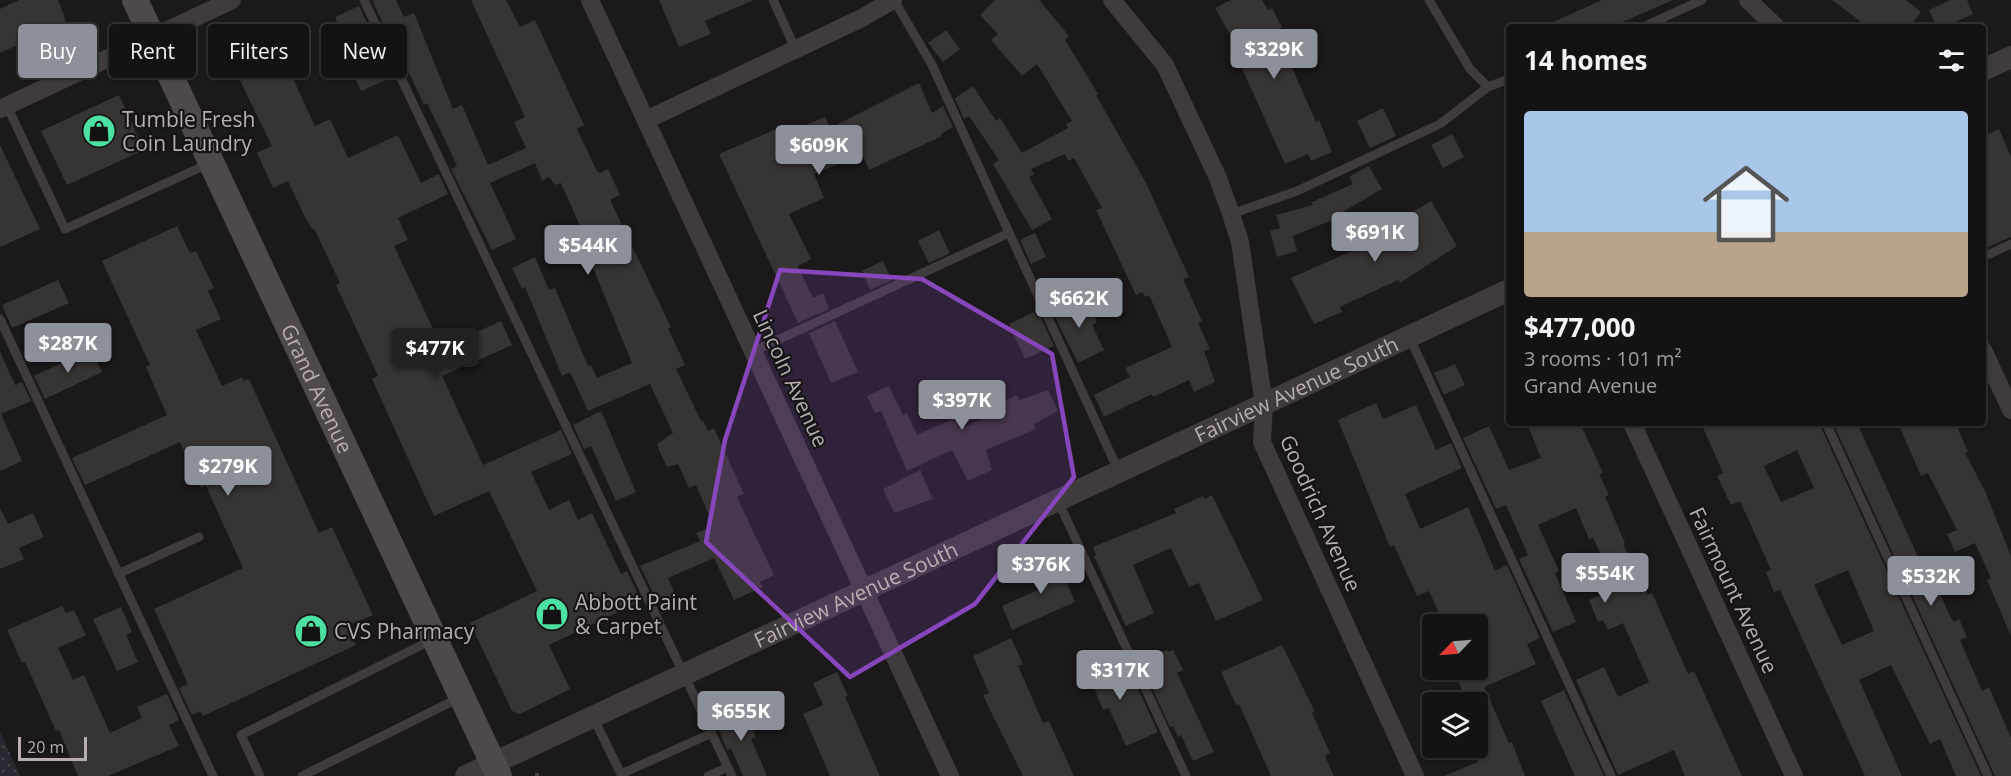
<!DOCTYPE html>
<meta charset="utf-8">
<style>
:root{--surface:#141313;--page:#212021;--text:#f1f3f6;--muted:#9d9ea0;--line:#333233;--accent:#8c9099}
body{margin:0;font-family:"Open Sans",sans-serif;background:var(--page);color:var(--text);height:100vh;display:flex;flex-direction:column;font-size:22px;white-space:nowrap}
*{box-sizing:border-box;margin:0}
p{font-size:20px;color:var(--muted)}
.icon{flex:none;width:33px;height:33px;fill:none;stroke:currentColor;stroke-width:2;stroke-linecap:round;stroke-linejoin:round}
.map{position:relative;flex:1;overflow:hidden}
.drawer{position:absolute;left:1506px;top:24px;width:480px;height:402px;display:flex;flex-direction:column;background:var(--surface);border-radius:6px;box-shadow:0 2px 4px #0004,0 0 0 2px var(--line)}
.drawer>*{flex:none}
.top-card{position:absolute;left:18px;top:24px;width:570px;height:54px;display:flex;gap:12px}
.needle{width:39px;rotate:245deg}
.tools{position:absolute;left:1422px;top:614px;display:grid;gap:12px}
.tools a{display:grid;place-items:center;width:66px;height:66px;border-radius:6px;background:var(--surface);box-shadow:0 2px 4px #0004,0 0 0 2px var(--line);font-size:30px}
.scale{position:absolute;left:18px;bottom:15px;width:69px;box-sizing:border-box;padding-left:6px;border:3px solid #b9adb2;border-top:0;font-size:16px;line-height:21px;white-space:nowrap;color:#b9adb2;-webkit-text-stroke:4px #161414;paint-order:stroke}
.price{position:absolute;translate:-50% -51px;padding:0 14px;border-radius:6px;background:var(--accent);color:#fff;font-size:20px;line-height:39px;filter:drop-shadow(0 2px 3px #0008)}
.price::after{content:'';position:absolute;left:50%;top:36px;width:18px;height:14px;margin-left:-9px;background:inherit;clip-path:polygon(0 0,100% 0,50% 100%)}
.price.on{background:#222;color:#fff}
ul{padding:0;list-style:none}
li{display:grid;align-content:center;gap:12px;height:318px;padding:0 18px}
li+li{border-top:2px solid var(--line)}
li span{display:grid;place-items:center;height:186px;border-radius:6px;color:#555}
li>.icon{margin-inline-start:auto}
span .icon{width:108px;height:108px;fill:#fffc;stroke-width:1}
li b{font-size:26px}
h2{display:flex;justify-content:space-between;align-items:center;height:72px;padding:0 18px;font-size:26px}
.chip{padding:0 21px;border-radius:6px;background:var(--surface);box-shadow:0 2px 4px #0004,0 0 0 2px var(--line);font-size:21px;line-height:54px}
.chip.on{background:var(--accent);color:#fff}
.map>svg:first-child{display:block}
</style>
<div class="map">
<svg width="2011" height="776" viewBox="0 0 2011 776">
<defs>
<pattern id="green-dots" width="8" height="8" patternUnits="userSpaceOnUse" patternTransform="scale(1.5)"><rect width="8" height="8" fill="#2a2932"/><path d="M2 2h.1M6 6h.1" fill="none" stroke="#47454d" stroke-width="1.8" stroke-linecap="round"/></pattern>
</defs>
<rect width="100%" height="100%" fill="#1b1919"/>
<path fill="url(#green-dots)" d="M0 732 20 776H0Z"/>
<path fill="#373434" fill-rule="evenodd" d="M19 0H58L66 21 64 24 0 53V9Z
M372 0H396L404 17 414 13 453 109 462 105 488 165 526 148 514 122 525 117 471 0H506L520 27 535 20 584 125 577 129 597 171 600 173 608 169 620 195 611 199V202L671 327 668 328 685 365 676 369 701 421 703 420 708 431 714 428 744 494 737 497 774 575 760 582 763 587 734 600 714 558 668 578 678 601 661 609 640 566 700 541 696 533 712 527 710 523 712 522 696 485 689 488 678 464 667 467 659 450 657 444 673 433 650 384 588 411 570 372 562 376 525 287 522 289 512 268 535 257 549 290 555 288 588 366 591 365 597 378 632 363 592 265 585 268 576 247 582 245 579 237 584 235 561 183 555 185 549 177 542 181 535 163 490 183 516 239 492 250 451 169 457 166 448 146 427 103 424 105 408 70 405 71Z
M659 0H754L705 21 711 34 679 47Z
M995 0H1039L1069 36 1065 40 1098 94 1096 95 1146 183 1189 277 1183 279 1202 321 1198 323 1210 349 1204 351 1215 382 1194 392 1189 380 1153 397 1152 394 1104 417 1094 395 1130 377 1125 368 1172 347 1149 295 1145 297 1142 292 1136 295 1096 210 1102 208 1074 158 1068 161 1065 154 1031 169 1034 174 1029 177 1052 219 1032 230 993 164 999 160 969 116 964 119 955 98 973 86 996 121 1000 118 1022 153 1068 128 1066 124 1072 121 1037 64 1022 76 991 40 998 34 980 15Z
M1231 0H1262L1268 10 1272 8 1282 27 1276 31 1316 122 1319 120 1332 152 1311 161 1308 154 1285 164 1240 64 1245 61 1215 8Z
M1602 0H1673L1611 27H1542Z
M1832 0H1906L1921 12 1909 27H1868Z
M1950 0H1967L1973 14 1944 27H1937L1929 10Z
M359 6 393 77 361 91 348 62 354 59 335 17Z
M946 30 960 49 943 62 928 43Z
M276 32 291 64 287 66 315 126 330 119 348 158 398 135 421 183 439 174 448 194 398 218 408 240 394 246 442 348 501 321 512 345 442 376 483 465 561 430 572 454 531 472 549 510 569 500 578 520 592 513 621 574 627 571 641 601 549 645 570 689 520 714 512 711 470 623 537 591 489 491 434 516 372 379 378 376 336 285 340 283 314 228 312 229 304 215 288 181 273 188 257 153 272 146 227 54Z
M919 83 932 113 943 106 953 127 941 134 942 136 869 170 862 154 814 174 824 198 789 214 811 259 798 266 813 298 823 293 829 309 798 323 719 154 776 129 779 136 825 117 830 128Z
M119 95 144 150 67 185 41 131Z
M1383 108 1396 136 1370 148 1357 121Z
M1999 129 2011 157V237L1988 247 1983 236V136Z
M1452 134 1464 157 1443 168 1431 145Z
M0 145 40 229 0 247Z
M1369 166 1382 189 1341 213 1342 216 1293 236 1297 251 1277 257 1270 231 1280 228 1276 215 1313 205 1312 202 1353 184 1349 177Z
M1431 201 1457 246 1400 283 1398 280 1340 307 1342 312 1314 324 1291 278 1363 246 1362 243Z
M177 226 190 253 196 251 214 288 208 291 221 319 196 330 222 386 242 377 244 381 249 379 319 533 332 527 373 615 347 626 356 645 203 716 200 711 192 715 179 688 188 684 154 609 243 568 206 486 201 488 180 442 85 485 72 458 167 415 146 367 150 365 102 261Z
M939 230 950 253 929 263 918 241Z
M1035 233 1046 257 1031 264 1020 240Z
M883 261 892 280 870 290 862 271Z
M58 280 69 303 12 328 2 305Z
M1085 296 1097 322 1092 325 1104 350 1078 363 1052 311Z
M1034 312 1037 318 1040 316 1054 346 1025 359 1009 324Z
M835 321 858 372 831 383 809 333Z
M91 349 102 372 45 399 34 376Z
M0 352 15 385 22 382 31 401 1 414 22 461 0 471Z
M1455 364 1465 385 1444 395 1434 373Z
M889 386 903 415 907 413 917 435 959 416 964 427 999 412 996 405 1017 395 1020 400 1048 390 1058 411 1034 424 1036 429 986 450 992 470 968 481 952 450 907 471 881 411 875 413 867 396Z
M1376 403 1383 419 1416 405 1436 450 1451 443 1462 468 1405 494 1420 529 1468 507 1495 571 1507 565 1540 638 1527 644 1536 664 1484 687 1509 743 1512 742 1525 776H1444L1478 762V702H1468L1452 669H1478V624H1444L1429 591 1417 596 1394 545 1390 547 1338 420Z
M601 411 636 492 616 501 591 446 584 449 573 425Z
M1527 423H1580L1603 473 1599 474 1609 495 1605 497 1625 543 1623 544 1648 595 1652 593 1688 674 1694 671 1742 776H1685L1674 750 1618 775 1576 680 1604 667 1618 697 1649 682 1623 623 1608 630 1603 620 1598 622 1589 600 1616 588 1609 571 1593 538 1589 539 1576 508 1538 525 1559 571 1555 573 1576 622 1553 632 1519 559 1528 555 1506 505 1496 509 1463 438 1489 426 1509 470 1541 458Z
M1701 423H1819L1981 776H1956L1940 739 1930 744 1891 665 1859 680 1902 776H1865L1780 590 1774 592 1766 572 1771 570 1740 501 1731 505 1717 476 1723 473ZM1797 450 1814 488 1781 502 1764 466ZM1848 570 1874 631 1842 645 1814 585Z
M1833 423H1857L1924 570 1928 568 1951 618 1954 622 1959 619 1967 637 1960 640 1982 691 1989 687 2011 738V776H1995Z
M1898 423H1947L1949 427 1956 424 1968 452 1965 453 1985 491 2011 556V636L1987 580 1991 578 1975 543 1955 552 1947 534 1957 530 1928 473 1921 476Z
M920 470 933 499 894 513 883 489Z
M1212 495 1263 600 1216 621 1199 583 1189 587 1171 548 1133 565 1154 613 1126 626 1094 556 1096 555 1093 547 1176 513 1174 509 1203 496 1205 499Z
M0 508 8 524 33 513 44 537 19 548 24 559 0 569Z
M1055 555 1075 602 1012 630 1002 606 1040 589 1030 566Z
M62 606 66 613 74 610 86 635 58 648 73 680 84 675 110 733 142 718 137 707 167 694 179 720 169 725 179 746 108 776H78L59 730 56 731 25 662 22 663 7 630Z
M121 607 132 632 126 635 138 662 117 671 93 619Z
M1011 638 1023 664 1018 666 1043 723 1049 721 1074 776H1023L991 712 983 695 989 693 973 656Z
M1282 645 1315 712 1312 713 1330 753 1325 756 1334 776H1271L1239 704 1236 705 1221 672Z
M1167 650 1168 652 1173 650 1183 670 1177 673 1214 752 1193 761 1181 735 1178 737 1173 726 1170 727 1142 666 1146 665 1144 660Z
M1101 657 1111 680 1130 672 1158 732 1126 746 1109 708 1103 710 1093 686 1087 688 1078 667Z
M837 672 848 696 845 697 880 776H830L803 714 823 705 813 683Z
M1564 690 1604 776H1575L1541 701Z
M742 707 756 737 751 739 767 776H743L731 748 727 750 714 719Z"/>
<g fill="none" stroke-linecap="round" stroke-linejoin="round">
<path stroke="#474143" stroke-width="4" stroke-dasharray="3 4.5" stroke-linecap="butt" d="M537 776V772"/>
<path stroke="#403b3c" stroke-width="9" d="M364 0 732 776
M773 0 796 50
M894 0 932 65 1119 472
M1429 0 1470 69 1488 87 1509 79
M1643 27 1702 0
M7 106 65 229 210 163
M1231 214 1297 191 1440 124 1488 87
M1983 257 2011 244
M0 319 213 776
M1409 336 1611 776
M754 351 1009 233
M1826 423 1988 776
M1058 501 1186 776
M118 574 199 537
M593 717 622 776
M621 774 712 733
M260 776 241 735 432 640
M302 776 461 697
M708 776 728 767"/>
<path stroke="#403b3c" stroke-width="18" d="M590 0 950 776
M1112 0 1165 65 1218 178 1231 214 1240 242 1264 404 1262 442 1415 776
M1748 0 1776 27
M0 109 232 0
M646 120 862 18 893 0
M1983 350 2011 410
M1632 423 1794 776"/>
<g stroke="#403b3c" stroke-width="22">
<path d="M1983 70 2011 57"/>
<path id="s1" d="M466 776 1509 290"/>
</g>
<path stroke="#4f494b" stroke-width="26" id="s2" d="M135 0 499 776"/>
</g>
<path fill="#8746bc" fill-opacity="0.2" stroke="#8746bc" stroke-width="4.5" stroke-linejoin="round" d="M780 270 922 279 1052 354 1074 477 975 604 850 677 706 542 725 440Z"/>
<defs>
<g id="shop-disc" transform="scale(1.725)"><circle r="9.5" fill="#4ce0a2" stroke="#161414"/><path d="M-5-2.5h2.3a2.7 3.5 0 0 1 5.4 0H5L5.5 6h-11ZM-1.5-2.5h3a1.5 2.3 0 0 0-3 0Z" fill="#111"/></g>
</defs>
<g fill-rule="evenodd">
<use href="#shop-disc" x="99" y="131"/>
<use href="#shop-disc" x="552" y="614"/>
<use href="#shop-disc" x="311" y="631"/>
</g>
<g text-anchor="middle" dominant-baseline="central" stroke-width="4.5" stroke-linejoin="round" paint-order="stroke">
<g font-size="21" fill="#b9adb2" stroke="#161414" text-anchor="start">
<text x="122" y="119">Tumble Fresh<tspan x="122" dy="24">Coin Laundry</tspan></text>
<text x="575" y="602">Abbott Paint<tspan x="575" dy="24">&amp; Carpet</tspan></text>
<text x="334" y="631">CVS Pharmacy</text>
</g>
<g font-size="21" fill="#b9adb2" stroke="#161414">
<text transform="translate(791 378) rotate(65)">Lincoln Avenue</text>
<text stroke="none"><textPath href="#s2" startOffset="429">Grand Avenue</textPath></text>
<text stroke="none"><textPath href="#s1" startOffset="916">Fairview Avenue South</textPath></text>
<text transform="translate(1321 513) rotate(66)">Goodrich Avenue</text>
<text transform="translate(1734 590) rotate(65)">Fairmount Avenue</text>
<text stroke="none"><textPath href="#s1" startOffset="430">Fairview Avenue South</textPath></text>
</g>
</g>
</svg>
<div class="tools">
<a><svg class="needle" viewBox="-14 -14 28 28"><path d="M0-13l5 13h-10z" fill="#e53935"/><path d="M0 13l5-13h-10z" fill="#9d9ea0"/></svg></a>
<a><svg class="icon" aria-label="layers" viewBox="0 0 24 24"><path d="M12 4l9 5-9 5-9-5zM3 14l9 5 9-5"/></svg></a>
</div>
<div class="scale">20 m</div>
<b class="price" style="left:1274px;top:80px">$329K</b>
<b class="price" style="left:819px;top:176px">$609K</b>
<b class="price" style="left:1375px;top:263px">$691K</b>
<b class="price" style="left:588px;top:276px">$544K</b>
<b class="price" style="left:1079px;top:329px">$662K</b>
<b class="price" style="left:68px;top:374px">$287K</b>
<b class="price on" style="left:435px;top:379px">$477K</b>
<b class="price" style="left:962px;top:431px">$397K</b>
<b class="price" style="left:228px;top:497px">$279K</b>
<b class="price" style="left:1041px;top:595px">$376K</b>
<b class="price" style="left:1605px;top:604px">$554K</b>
<b class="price" style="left:1931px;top:607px">$532K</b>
<b class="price" style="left:1120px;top:701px">$317K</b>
<b class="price" style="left:741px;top:742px">$655K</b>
<div class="top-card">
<a class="chip on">Buy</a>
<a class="chip">Rent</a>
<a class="chip">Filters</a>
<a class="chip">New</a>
</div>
<section class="drawer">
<h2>14 homes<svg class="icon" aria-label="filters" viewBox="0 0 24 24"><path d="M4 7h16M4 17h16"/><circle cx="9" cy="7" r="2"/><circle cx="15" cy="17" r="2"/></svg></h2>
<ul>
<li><span style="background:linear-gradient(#a9c7e8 65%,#b9a48a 0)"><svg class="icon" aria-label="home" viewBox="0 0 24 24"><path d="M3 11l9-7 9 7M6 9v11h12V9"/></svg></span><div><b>$477,000</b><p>3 rooms · 101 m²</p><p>Grand Avenue</p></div></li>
</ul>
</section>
</div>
